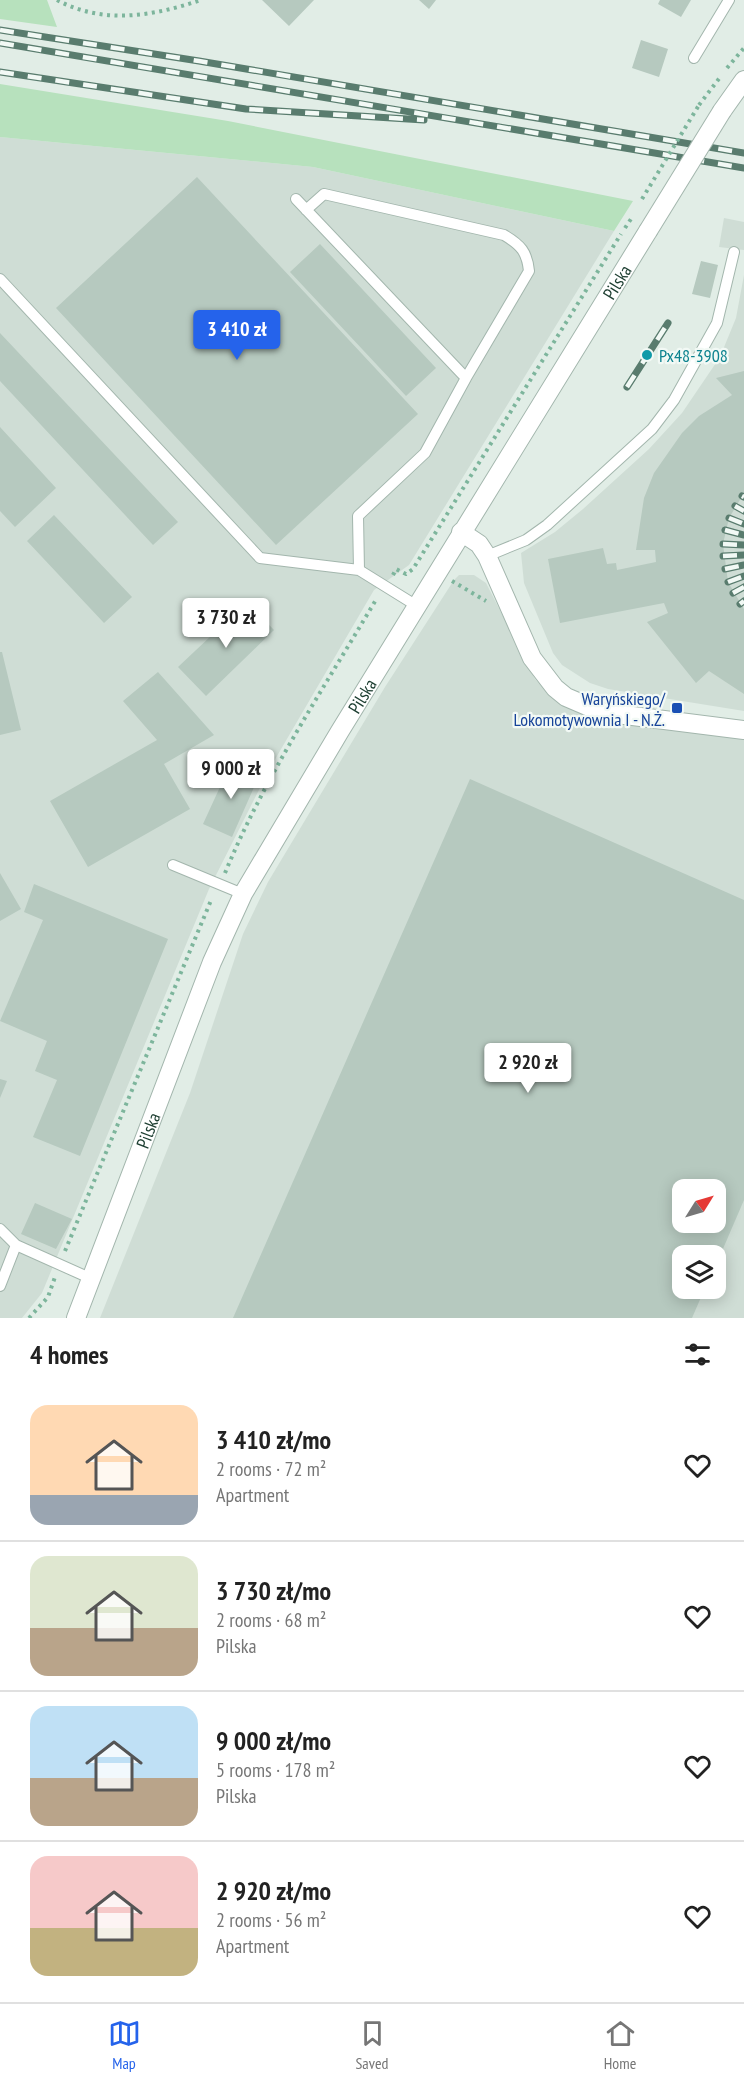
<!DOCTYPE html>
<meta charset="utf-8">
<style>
:root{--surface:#fff;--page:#f2f2f2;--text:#222;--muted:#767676;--line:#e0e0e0;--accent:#2563eb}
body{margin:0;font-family:"PT Sans Narrow",sans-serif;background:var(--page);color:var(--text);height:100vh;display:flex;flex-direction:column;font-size:22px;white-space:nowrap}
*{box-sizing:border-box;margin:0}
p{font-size:20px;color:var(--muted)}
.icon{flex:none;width:33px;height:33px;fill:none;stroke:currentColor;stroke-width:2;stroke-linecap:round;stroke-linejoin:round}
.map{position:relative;height:1318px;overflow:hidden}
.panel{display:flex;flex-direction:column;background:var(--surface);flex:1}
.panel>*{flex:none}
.needle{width:39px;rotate:53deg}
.controls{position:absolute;left:672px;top:1179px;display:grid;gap:12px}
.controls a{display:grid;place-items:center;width:54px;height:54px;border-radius:12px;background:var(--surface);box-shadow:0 3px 15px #0003;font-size:30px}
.price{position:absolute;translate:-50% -51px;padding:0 14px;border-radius:6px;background:#fff;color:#222;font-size:20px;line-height:39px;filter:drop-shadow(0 2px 3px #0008)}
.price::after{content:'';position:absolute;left:50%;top:36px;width:18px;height:14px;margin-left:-9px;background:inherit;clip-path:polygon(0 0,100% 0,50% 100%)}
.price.on{background:var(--accent);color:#fff}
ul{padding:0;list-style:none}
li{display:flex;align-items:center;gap:18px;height:150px;padding:0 30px}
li+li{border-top:2px solid var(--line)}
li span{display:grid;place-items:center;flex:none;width:168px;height:120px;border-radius:18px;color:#555}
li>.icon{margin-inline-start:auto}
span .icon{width:72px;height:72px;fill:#fffc;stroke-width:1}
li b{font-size:26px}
h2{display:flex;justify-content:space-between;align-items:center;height:72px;padding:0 30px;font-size:26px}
.tabs{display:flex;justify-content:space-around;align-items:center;height:84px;border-top:2px solid var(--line);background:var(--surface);font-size:16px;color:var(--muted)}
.tabs a{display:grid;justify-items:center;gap:3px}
.tabs .on{color:var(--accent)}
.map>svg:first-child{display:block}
</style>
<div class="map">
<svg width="744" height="1318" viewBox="0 0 744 1318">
<rect width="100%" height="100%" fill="#e1ede6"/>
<path fill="#cfddd5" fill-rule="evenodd" d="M0 137 313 167 614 231 409 565 374 590 270 768 209 889 42 1293 22 1318H0Z
M724 218 744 222V250L719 247Z
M744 275V711L608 689 590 683 562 665 553 653 524 583 521 553 555 532 583 509 649 449 682 413 720 357 736 318Z
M459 575H474L486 583 535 679 561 705 599 721 744 738V1318H100L190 1093 243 934 268 882 385 687 454 580ZM682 1190H716V1222H682ZM682 1256H716V1288H682Z"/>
<path fill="#b7e1bd" d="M0 0H47L57 27 0 19Z
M0 84 228 121 633 201 614 231 313 167 0 137Z"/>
<path fill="#b6c9bf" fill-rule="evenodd" d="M262 0H314L289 26Z
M419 0H436L429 9Z
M660 0H691L681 17 658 4Z
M641 40 668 49 659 77 632 68Z
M197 177 418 414 276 545 56 308Z
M320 244 436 368 406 396 290 272Z
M701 261 718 265 710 298 692 294Z
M0 333 178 522 153 545 0 381Z
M744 371V493L729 518 723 544 728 582 744 609V694L709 671 696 683 647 622 668 613 664 603 560 623 548 559 603 548 607 564 616 563 617 570 656 562 655 550H636L644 498 654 473 682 433 699 416 732 395 716 378Z
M0 427 56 488 15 527 0 511Z
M54 515 132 597 104 623 27 541Z
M247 602 274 630 206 696 178 667Z
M0 652H2L21 730 0 735Z
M158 672 214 735 164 764 190 809 88 867 50 801 157 740 123 701Z
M231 763 259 776 232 837 203 824Z
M470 779 744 900V1200L716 1265V1256H682V1288H705L692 1318H233ZM682 1190H716V1222H682Z
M0 873 21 909 0 921Z
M34 884 168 939 80 1156 33 1137 57 1080 35 1071 47 1041 0 1021 43 920 24 912Z
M0 1079 7 1081 0 1098Z
M35 1203 72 1219 56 1249 21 1234Z"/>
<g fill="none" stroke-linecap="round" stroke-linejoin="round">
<g stroke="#a3b6ad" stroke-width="12">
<path id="service" d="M694 58 729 0
M296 199 466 378 425 453 358 516 359 570
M306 210 324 194 504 235C521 245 527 252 529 271L466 378
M0 279 260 558 359 570 417 606
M487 556 526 540 547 525 652 429 674 400 717 323 734 252
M173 865 243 894
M0 1229 16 1245 92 1279
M0 1286 16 1245"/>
</g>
<g stroke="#a3b6ad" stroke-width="20">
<path id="minor" d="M461 532 479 544 487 556 532 658 555 688 566 697 601 712 744 730"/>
</g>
<g stroke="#a3b6ad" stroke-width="20">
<g id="tertiary">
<path d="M722 111 744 80"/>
<path id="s1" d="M76 1318 212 962 243 894 340 731 648 231"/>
</g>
</g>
<path stroke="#7db59c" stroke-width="4" stroke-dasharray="3 4.5" stroke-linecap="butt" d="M57 0C104 25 153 16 201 0
M727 68 744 48
M699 105 721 76
M393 575 396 569 406 574 413 569 621 234
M452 581 486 601
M225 873C265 776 324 688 377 598
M65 1251 212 898
M29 1318 48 1297 55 1277"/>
<use href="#service" stroke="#fff" stroke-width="10"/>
<use href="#minor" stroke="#fff" stroke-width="18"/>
<use href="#tertiary" stroke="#fff" stroke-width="18"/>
<g stroke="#597c6e" stroke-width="7">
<path id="rail" d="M0 30 199 61 744 153
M0 43 744 168
M0 72 246 109 424 120
M627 387 668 323
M742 496 744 497
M735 506 744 511
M729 518 744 524
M725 530 744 535
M723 544 744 545
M723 556 744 555
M725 569 744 565
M728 582 744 576
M733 593 744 587
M740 604 744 601"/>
</g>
<use href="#rail" stroke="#f2f9f5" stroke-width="4.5" stroke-dasharray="14" stroke-linecap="butt"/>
<g stroke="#a3b6ad" stroke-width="20" stroke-linecap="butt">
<path id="tertiary-bridge" d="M648 231 722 111"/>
</g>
<path stroke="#7db59c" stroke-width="4" stroke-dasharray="3 4.5" stroke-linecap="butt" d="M642 199 699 105
M625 228 631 219"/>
<use href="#tertiary-bridge" stroke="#fff" stroke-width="18"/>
</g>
<circle fill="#0f9aa8" stroke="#f2f9f5" stroke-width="2" cx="647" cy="355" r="6"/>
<rect fill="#1a4fb4" stroke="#f2f9f5" stroke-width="2" x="671" y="702" width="12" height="12" rx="3"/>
<g text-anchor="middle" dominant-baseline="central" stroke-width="4.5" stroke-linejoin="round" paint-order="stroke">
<g font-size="18" fill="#1f4033" stroke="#f2f9f5">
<text stroke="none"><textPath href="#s1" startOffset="1173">Pilska</textPath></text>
<text stroke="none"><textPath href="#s1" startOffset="687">Pilska</textPath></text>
<text stroke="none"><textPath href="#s1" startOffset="201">Pilska</textPath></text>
</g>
<g font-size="18" fill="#0d838f" stroke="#f2f9f5" text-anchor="start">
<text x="659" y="355">Px48-3908</text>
</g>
<g font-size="18" fill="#164399" stroke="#f2f9f5" text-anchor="end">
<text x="665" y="698">Waryńskiego/<tspan x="665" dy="21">Lokomotywownia I - N.Ż.</tspan></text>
</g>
</g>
</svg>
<div class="controls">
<a><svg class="needle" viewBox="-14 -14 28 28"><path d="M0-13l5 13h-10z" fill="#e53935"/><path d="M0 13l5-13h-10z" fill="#767676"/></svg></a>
<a><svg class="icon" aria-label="layers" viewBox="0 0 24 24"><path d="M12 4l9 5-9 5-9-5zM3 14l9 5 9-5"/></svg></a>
</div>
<b class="price on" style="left:237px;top:361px">3 410 zł</b>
<b class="price" style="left:226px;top:649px">3 730 zł</b>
<b class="price" style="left:231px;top:800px">9 000 zł</b>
<b class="price" style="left:528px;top:1094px">2 920 zł</b>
</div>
<section class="panel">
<h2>4 homes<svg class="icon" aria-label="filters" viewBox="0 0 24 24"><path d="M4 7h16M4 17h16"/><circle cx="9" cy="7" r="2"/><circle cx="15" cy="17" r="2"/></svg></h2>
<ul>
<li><span style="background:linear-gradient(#ffd9b3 75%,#9aa5b1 0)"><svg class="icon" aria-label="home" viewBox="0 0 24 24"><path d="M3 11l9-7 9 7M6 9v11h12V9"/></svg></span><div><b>3 410 zł/mo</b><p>2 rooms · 72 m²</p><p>Apartment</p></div><svg class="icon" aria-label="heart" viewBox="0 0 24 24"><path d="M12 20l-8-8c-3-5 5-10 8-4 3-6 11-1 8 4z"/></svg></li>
<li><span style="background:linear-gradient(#dfe7d0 60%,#b9a48a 0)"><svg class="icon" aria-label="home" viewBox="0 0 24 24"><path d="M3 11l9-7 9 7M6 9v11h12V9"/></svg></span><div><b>3 730 zł/mo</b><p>2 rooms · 68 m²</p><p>Pilska</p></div><svg class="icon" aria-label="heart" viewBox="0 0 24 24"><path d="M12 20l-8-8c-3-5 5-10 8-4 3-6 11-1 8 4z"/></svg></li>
<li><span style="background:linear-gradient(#bfe0f5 60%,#b9a48a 0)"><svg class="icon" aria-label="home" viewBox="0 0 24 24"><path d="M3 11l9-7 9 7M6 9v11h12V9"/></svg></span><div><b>9 000 zł/mo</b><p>5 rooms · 178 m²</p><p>Pilska</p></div><svg class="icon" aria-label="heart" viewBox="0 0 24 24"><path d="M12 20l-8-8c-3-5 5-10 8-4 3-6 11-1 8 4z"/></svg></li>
<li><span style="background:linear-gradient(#f6c9c9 60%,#c2b280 0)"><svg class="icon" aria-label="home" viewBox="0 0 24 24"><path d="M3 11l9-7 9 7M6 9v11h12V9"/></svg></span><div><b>2 920 zł/mo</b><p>2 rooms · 56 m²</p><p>Apartment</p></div><svg class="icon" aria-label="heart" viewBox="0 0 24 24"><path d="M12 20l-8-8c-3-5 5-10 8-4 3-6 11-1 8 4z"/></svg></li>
</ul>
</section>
<nav class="tabs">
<a class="on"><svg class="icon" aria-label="map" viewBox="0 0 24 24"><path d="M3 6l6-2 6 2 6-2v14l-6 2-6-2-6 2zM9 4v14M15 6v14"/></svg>Map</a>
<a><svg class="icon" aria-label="saved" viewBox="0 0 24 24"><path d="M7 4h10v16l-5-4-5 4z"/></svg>Saved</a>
<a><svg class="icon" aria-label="home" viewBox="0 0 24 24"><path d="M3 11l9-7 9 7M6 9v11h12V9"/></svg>Home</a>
</nav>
